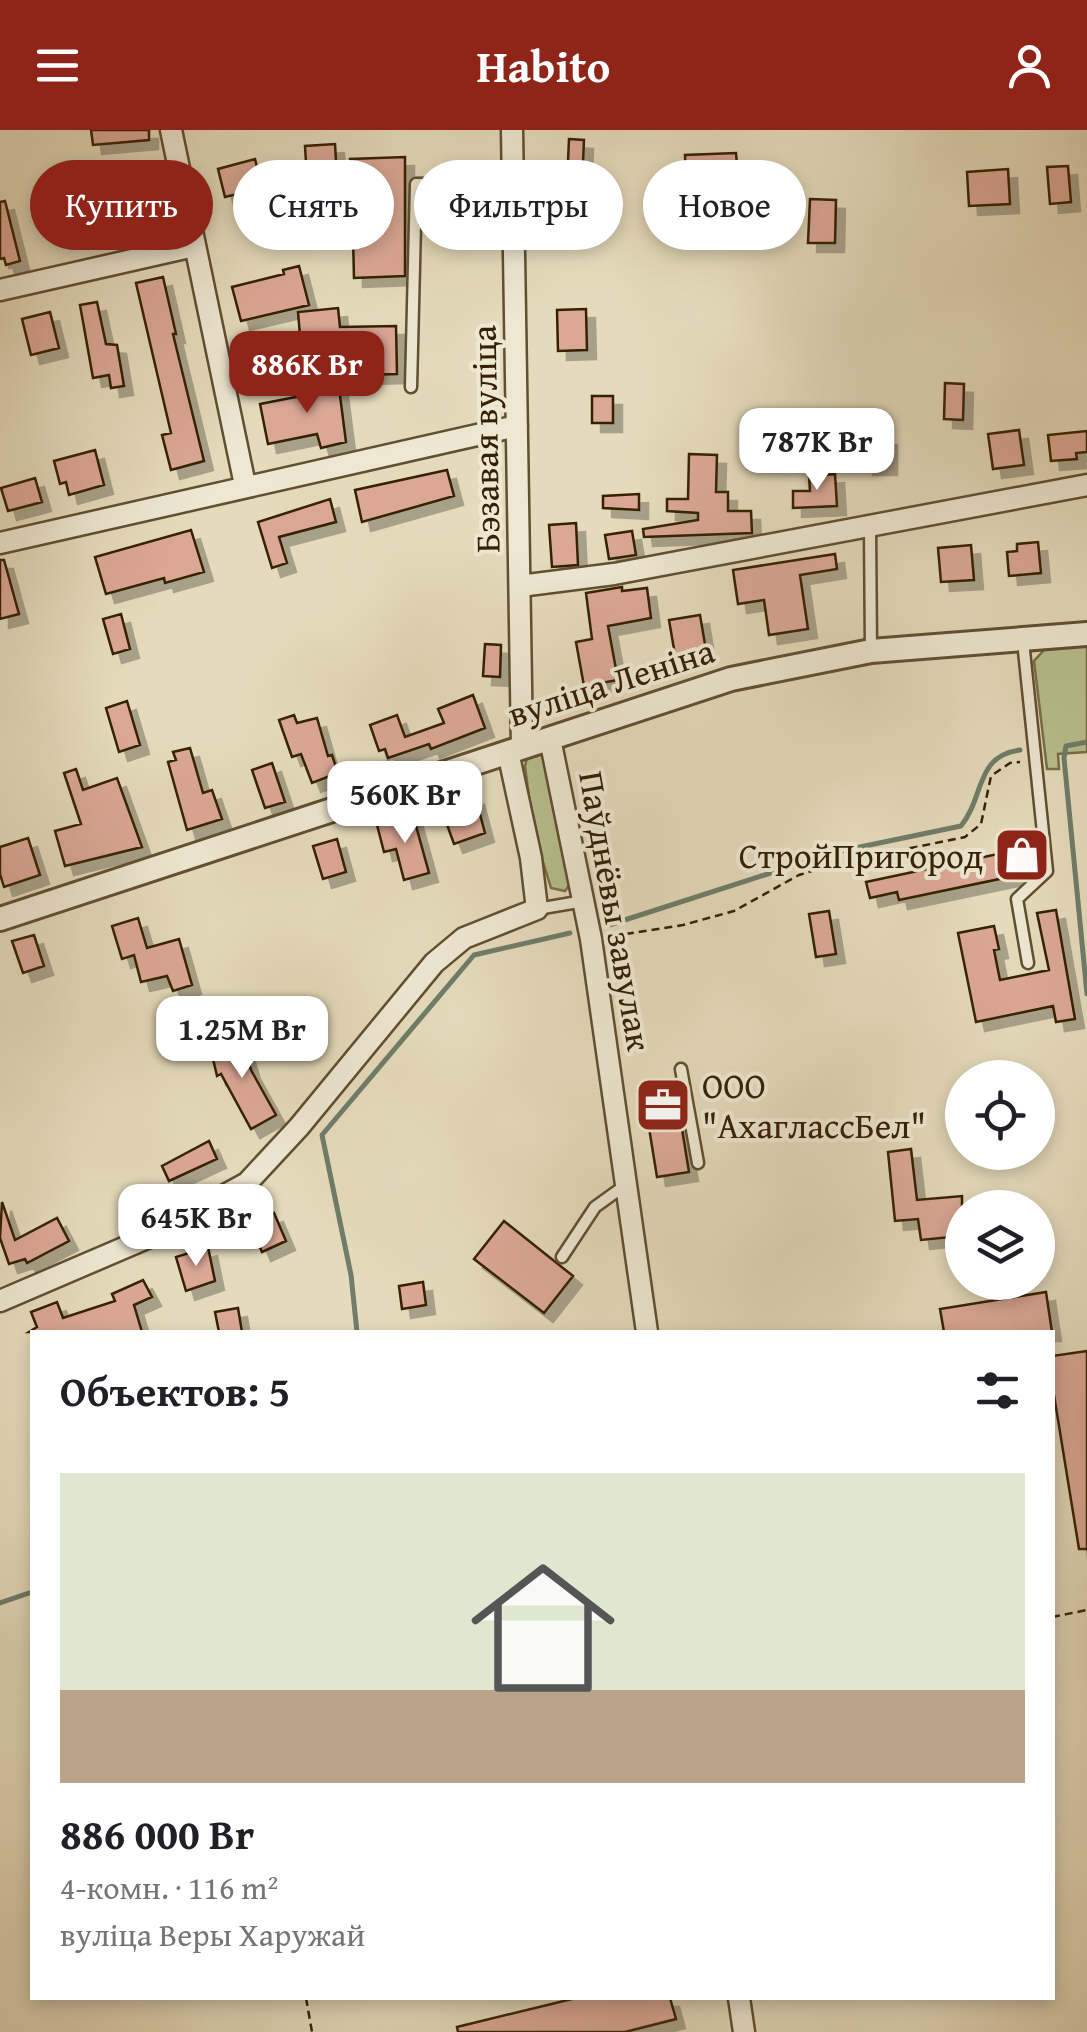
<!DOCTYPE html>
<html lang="ru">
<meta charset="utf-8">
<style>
:root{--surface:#fff;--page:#f2f2f2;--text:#202124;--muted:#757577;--line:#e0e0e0;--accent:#8f2418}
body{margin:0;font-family:"Gentium Book Plus",serif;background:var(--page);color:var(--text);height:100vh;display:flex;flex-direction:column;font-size:38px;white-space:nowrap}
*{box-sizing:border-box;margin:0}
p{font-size:32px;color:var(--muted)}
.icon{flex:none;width:55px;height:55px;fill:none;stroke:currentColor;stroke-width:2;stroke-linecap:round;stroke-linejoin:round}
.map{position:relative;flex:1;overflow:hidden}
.panel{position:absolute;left:30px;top:1200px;width:1025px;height:670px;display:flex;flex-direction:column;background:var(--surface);border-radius:0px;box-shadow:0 5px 15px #0003}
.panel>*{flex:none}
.top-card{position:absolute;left:30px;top:30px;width:1028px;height:90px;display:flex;gap:20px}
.buttons{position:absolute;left:945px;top:930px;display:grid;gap:20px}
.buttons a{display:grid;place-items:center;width:110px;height:110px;border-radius:50%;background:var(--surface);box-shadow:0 5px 15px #0003;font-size:50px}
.price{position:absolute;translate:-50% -85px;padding:0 22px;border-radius:20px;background:#fff;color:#222;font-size:32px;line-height:65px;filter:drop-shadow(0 2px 5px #0008)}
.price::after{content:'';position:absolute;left:50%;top:60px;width:30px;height:22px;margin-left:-15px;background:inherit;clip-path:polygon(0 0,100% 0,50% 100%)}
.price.selected{background:var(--accent);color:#fff}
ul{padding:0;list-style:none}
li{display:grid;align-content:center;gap:20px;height:530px;padding:0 30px}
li+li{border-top:2px solid var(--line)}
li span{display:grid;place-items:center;height:310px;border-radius:0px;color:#555}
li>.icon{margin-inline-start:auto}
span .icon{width:180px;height:180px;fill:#fffc;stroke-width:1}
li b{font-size:42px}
h2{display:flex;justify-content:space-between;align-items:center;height:120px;padding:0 30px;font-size:42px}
.pill{padding:0 35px;border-radius:45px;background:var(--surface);box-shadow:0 5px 15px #0003;font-size:35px;line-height:90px}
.pill.selected{background:var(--accent);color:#fff}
header{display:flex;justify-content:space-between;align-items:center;height:130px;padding:0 30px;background:var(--accent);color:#fff;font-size:45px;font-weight:700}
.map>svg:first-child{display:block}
</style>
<header><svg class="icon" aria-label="menu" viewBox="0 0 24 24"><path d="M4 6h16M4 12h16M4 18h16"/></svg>Habito<svg class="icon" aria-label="person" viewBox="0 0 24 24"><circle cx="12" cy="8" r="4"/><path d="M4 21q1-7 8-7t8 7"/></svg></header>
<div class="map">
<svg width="1087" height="1902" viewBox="0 0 1087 1902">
<defs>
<filter id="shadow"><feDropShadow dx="9" dy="9" stdDeviation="0" flood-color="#0004"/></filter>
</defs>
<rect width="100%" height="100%" fill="#e5dbbc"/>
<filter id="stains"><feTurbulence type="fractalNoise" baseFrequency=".002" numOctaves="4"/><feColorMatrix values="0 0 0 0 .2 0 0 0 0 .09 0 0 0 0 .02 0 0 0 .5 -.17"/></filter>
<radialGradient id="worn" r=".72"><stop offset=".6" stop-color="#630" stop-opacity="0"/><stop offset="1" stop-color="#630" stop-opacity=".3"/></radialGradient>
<path fill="#b8bf8e" stroke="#767048" stroke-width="2.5" d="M1087 515V622L1058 624 1059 639H1047L1034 531 1046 518Z
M541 623 547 626 571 753 565 761 551 758 533 699 525 636 527 628Z"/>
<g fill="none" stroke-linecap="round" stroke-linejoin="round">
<path stroke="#6f7d6a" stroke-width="5" d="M1087 612 1066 616 1064 628 1087 864
M606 796 836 722 961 696C985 666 975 626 1020 620
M357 1202 351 1145 322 1005 474 825 570 803
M0 1473 32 1462"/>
</g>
<path fill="#dba896" stroke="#342003" stroke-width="2.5" filter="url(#shadow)" d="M91 0H149V10L93 15Z
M569 9 584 10 582 55 567 54Z
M335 14 336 31 306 33 305 16Z
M736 23 738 46H728L729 64 671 67V83H652V53H686L685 25Z
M405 27V146L354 148 353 106H312V88H352L350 29Z
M255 29 262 58 225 67 218 39Z
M1068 36 1071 72 1050 74 1047 37Z
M1008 39 1010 74 969 76 967 42Z
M148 55 153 76 146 78 150 92 117 100 108 65Z
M810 69 836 70 835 113H808Z
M5 71 20 131 6 135 4 128 0 129V72Z
M299 136 309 175 241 191 232 157 284 144 283 140Z
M163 147 176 204H173L204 331 171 340 162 305 171 303 136 153Z
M97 172 106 214 117 215 124 256 111 258 109 245 93 248 80 175Z
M338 178 340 197 396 196 397 244 364 245 363 237 332 238V214L301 217 298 182Z
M586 179 587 220 558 221 557 180Z
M50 182 59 218 31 225 22 189Z
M338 250 346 312 321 318 317 304 268 314 260 274 311 264 310 254Z
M945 253 964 254 963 290 944 289Z
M592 266H613V293H592Z
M1019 300 1024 335 993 339 988 304Z
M1087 301V322L1076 323 1077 329 1051 331 1048 305Z
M864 306H888V336H864Z
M95 320 104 355 69 365 66 352 60 354 54 331Z
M689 324 717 325 716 362H728V381H751L752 403 644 407 643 399 698 390V383L667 381V369H688Z
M447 340 454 366 362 392 355 360Z
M835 344 837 376 793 378V361H810L809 346Z
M35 348 42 372 8 381 1 358Z
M639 364V380L603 378V366Z
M330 369 336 392 279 407 287 433 272 438 258 392Z
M576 393 578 435 552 437 549 395Z
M191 400 204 442 165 453 164 448 106 464 95 427Z
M632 401 636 425 609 429 605 405Z
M1038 412 1041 443 1009 446 1007 422 1017 421V414Z
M971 415 974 450 941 452 938 418Z
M835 424 837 439 800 445 808 499 769 505 764 470 738 474 733 440Z
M0 430H4L19 484 0 489Z
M622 457V461L647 458 651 488 608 496 618 550 584 556 576 512 592 509 586 463Z
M121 484 130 519 113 524 103 489Z
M700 485 706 520 675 525 669 490Z
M485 514 501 515 500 547 483 546Z
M473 565 485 598 431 619 429 614 388 628 385 619 379 621 370 595 397 585 405 607 444 593 438 579Z
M127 571 140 615 119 622 106 578Z
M294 585 297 593 317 588 328 626 332 625 338 643 312 653 301 624 292 627 279 590Z
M190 618 203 663 212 660 222 689 187 700 168 632 176 630 173 622Z
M272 633 285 672 265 678 252 640Z
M76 639 83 660 117 648 142 717 65 736 55 701 81 694 64 643Z
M475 666 485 703 454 714 441 678Z
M413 685 429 743 404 750 396 719 384 722 377 695Z
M28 708 40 745 4 757 0 744V717Z
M337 709 346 742 323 749 313 716Z
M1036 716 1038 738 1033 742 899 770 897 762 870 768 866 752Z
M1056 780 1075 889 1056 892 1053 876 976 892 958 803 994 796 999 819 994 820 1000 850 1049 840 1037 783Z
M829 781 836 824 816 827 809 784Z
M138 788 147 818 179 809 192 855 173 861 167 846 141 852 134 825 122 829 112 796Z
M34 805 44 836 23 843 12 811Z
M240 904 251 940 276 985 251 999 221 944 217 946 213 929 217 928 213 913Z
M676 962 689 1042 657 1047 644 967Z
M209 1011 217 1029 169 1051 162 1036Z
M911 1019 917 1070 962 1066V1136H953L950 1107 921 1110 918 1089 895 1091 888 1022Z
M2 1072 15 1110 57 1088 69 1111 27 1133 25 1129 9 1134 0 1108Z
M274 1083 286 1111 262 1122 250 1094Z
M504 1091 573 1146 544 1183 474 1129Z
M208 1117 215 1151 186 1161 176 1127Z
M143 1150 152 1167 134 1175 142 1202H29L37 1197 31 1182 57 1172 63 1188 115 1171 112 1164Z
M423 1152 426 1175 402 1179 399 1156Z
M1046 1162 1052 1202H944L940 1179Z
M238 1178 242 1202H219L215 1182Z
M1087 1221V1419H1079L1052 1253V1226Z
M576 1868H670L676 1889 625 1902H458L457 1897Z"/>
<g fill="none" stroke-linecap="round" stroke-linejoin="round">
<g stroke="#604f31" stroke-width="15">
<path id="service" d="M411 257 416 54 512 53
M870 398 871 521
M1023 511 1047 741 1017 769 1028 833
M537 779 584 771
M681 939 698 1033
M562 1127 595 1077 627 1054"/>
</g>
<g stroke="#604f31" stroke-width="25">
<path id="minor" d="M171 0 245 355
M512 0 522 617
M0 160 194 116
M0 413 517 296
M520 456 614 444 1087 355
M550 609 591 809 647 1202
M0 1171 147 1108 247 1053 299 997 434 833 464 808 537 779 531 728 508 622
M739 1868 744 1902"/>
</g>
<g stroke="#604f31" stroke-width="28">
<path id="tertiary" d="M0 789 731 549 871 521 1087 504"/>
</g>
<path stroke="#342003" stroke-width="2.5" stroke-dasharray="8 5" stroke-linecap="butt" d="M613 806 683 795 734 781 799 745 833 734 965 707 981 694 991 646 1010 633 1020 632
M1052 1487 1087 1480
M306 1868 312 1902"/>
<use href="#service" stroke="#eee8d3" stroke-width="10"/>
<use href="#minor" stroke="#eee8d3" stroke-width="20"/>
<use href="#tertiary" stroke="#eee8d3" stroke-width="22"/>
</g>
<defs>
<g id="shop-square" transform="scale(2.875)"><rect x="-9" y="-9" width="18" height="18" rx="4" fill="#8f2418" stroke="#eee8d3"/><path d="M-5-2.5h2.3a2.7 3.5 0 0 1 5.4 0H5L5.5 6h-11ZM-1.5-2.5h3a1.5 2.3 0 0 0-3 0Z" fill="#fff"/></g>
<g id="office-square" transform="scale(2.875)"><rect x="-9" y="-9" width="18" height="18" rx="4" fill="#8f2418" stroke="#eee8d3"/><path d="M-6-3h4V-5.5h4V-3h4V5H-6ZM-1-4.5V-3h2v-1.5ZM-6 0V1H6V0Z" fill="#fff"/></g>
</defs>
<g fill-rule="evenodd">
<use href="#shop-square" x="1022" y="725"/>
<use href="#office-square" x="663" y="975"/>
</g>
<g text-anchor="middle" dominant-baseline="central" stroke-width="8" stroke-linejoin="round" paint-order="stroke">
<g font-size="35" fill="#342003" stroke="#eee8d3">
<text transform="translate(485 309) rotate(-91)">Бэзавая вуліца</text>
<text transform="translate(611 552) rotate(-18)">вуліца Леніна</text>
<text transform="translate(616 781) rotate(80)">Паўднёвы завулак</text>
</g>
<g font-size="35" fill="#342003" stroke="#eee8d3" text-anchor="end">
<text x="983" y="725">СтройПригород</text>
<text x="702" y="955" text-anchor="start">ООО<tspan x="702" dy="40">"АхаглассБел"</tspan></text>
</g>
</g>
<rect width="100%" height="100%" filter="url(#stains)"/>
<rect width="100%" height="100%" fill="url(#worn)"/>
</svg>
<div class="buttons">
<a><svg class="icon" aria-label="locate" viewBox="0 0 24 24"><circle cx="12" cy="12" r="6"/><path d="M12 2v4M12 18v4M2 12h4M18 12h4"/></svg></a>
<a><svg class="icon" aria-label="layers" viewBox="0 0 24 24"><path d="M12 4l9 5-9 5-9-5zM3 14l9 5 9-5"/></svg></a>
</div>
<b class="price selected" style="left:307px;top:286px">886K Br</b>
<b class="price" style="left:817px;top:363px">787K Br</b>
<b class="price" style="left:405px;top:716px">560K Br</b>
<b class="price" style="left:242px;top:951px">1.25M Br</b>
<b class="price" style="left:196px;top:1139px">645K Br</b>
<div class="top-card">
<a class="pill selected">Купить</a>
<a class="pill">Снять</a>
<a class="pill">Фильтры</a>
<a class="pill">Новое</a>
</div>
<section class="panel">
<h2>Объектов: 5<svg class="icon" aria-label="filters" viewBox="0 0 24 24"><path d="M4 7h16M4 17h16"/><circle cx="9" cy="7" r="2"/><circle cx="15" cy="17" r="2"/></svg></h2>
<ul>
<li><span style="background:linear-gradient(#dfe7d0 70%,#b9a48a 0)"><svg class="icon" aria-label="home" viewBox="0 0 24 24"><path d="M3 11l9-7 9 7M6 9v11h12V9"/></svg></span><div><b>886 000 Br</b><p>4-комн. · 116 m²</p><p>вуліца Веры Харужай</p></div></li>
</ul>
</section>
</div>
